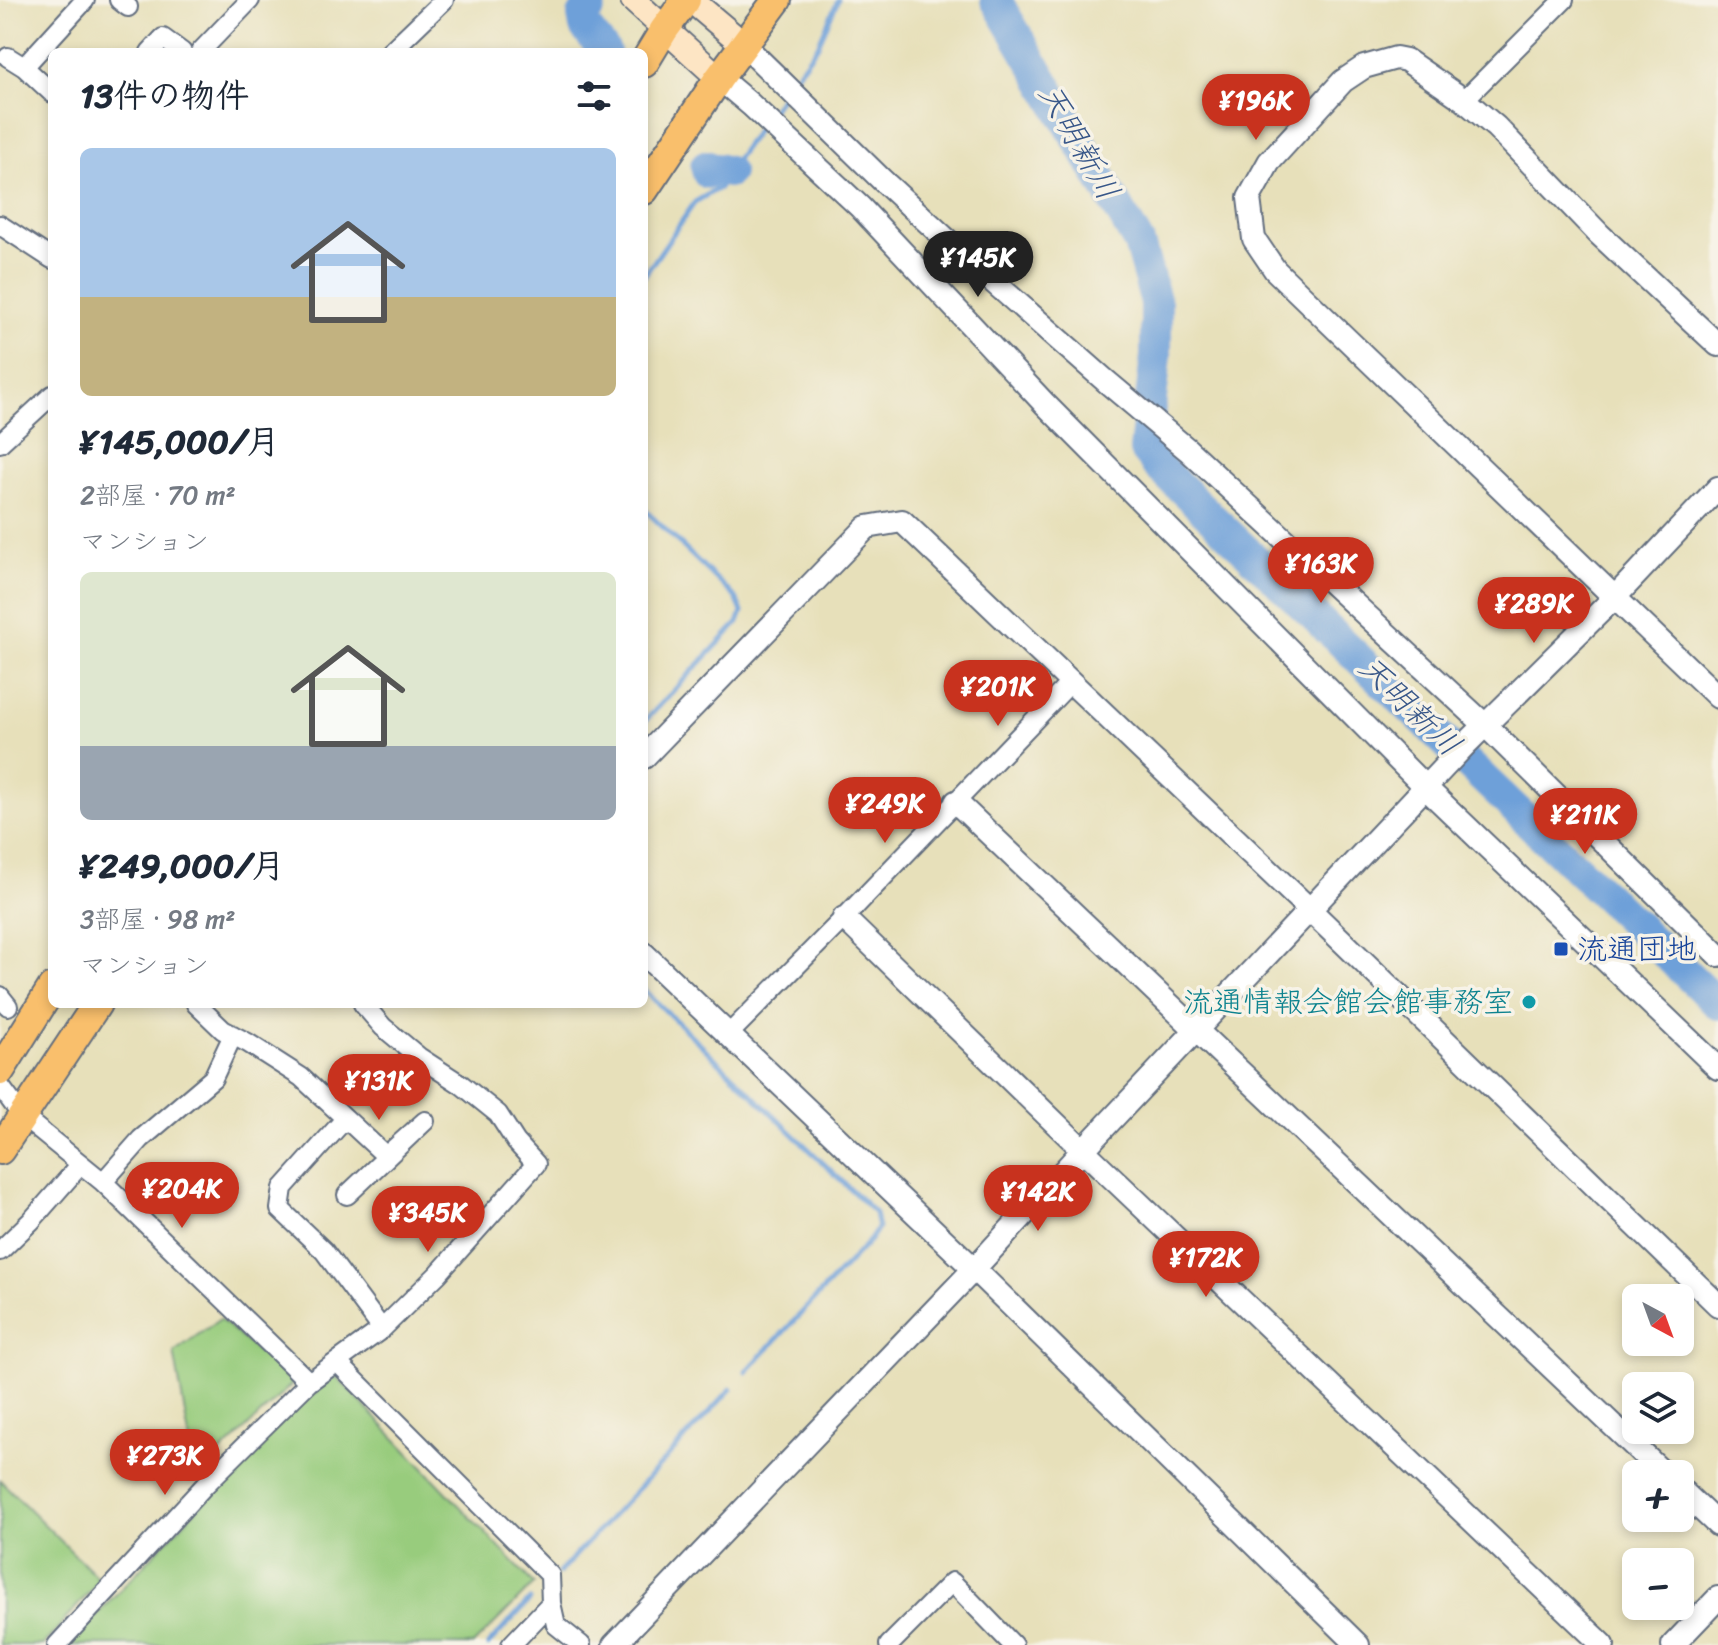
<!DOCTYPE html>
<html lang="ja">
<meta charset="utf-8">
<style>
:root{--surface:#fff;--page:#f6f6f7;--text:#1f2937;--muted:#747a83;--accent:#c8321e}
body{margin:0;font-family:Sriracha,"Klee One",sans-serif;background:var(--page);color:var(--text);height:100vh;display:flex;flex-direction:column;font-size:30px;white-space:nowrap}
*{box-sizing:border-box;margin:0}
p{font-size:26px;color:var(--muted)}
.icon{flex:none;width:44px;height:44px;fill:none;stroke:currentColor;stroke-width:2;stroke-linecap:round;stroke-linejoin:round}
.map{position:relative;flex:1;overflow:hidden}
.drawer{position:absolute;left:48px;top:48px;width:600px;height:960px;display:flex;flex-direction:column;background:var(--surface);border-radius:12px;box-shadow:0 4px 12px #0003}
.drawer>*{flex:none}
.needle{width:52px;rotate:139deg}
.controls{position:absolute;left:1622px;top:1284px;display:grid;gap:16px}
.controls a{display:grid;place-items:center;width:72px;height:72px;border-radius:12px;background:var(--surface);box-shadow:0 4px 12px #0003;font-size:40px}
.price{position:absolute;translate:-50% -68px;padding:0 18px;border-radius:28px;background:var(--accent);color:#fff;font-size:26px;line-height:52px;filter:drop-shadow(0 2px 4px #0008)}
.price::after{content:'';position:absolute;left:50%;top:48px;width:24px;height:18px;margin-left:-12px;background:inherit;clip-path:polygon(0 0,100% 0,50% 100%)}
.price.current{background:#222;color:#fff}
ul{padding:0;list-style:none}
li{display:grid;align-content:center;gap:16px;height:424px;padding:0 32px}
li span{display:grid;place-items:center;height:248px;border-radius:12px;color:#555}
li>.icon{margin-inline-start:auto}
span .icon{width:144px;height:144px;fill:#fffc;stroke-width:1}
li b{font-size:34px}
h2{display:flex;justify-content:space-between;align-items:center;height:96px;padding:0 32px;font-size:34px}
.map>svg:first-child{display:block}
</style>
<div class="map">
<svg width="1718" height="1645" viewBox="0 0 1718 1645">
<rect width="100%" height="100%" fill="#f7f3e8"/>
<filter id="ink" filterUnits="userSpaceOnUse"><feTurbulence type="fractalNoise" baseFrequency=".0125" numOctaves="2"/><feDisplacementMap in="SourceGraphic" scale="16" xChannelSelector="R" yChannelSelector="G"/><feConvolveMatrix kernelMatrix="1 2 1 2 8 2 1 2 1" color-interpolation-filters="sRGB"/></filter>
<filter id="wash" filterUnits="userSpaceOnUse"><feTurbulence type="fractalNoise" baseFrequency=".006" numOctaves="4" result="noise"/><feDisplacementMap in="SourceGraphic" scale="32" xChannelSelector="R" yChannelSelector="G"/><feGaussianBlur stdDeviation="1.8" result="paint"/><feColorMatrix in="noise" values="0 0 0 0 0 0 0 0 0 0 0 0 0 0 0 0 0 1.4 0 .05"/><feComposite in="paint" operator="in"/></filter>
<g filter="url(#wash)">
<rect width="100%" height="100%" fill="#e7e0ba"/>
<path fill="#98cc7d" stroke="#5a7e6e" stroke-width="2" d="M220 1319 293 1383 196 1477 174 1352Z
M335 1375 534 1584 473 1645H68L266 1436Z
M0 1480 100 1580 43 1645H0Z"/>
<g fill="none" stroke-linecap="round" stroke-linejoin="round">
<path stroke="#6ea0d9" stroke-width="5" d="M791 82 818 45 838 0
M768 115 783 94
M644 276 695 202 719 188 734 162 762 123
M644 509 736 598 742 612 738 623 644 722
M644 990 875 1213 878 1228 870 1240 746 1372
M559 1573 731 1389
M488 1645 530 1600"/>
<path stroke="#6ea0d9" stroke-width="32" d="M996 0 1139 243 1156 303V356L1145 450 1157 465 1718 1004
M590 6 583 16 585 27 605 52
M706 166 708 173 717 169 728 172"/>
</g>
</g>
<g filter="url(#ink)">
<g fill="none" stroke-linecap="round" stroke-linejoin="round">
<g stroke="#626d7e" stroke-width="22">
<path id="minor" d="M119 0 128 7
M150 52 163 38 182 52
M200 52 250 0
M390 52 444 0
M8 57 24 67 52 93
M24 67 85 0
M1464 100 1564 0
M0 225 52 259
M0 443 52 395
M0 996 8 1006
M196 1004 223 1030 248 1043 301 1077 386 1156 425 1121 347 1195
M728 1035 844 918 1070 683
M0 1086 22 1116 103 1182 309 1382
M345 1119 283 1188 280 1209 324 1251 382 1329
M103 1182 141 1139 213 1078 233 1035
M0 1251 31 1221 81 1164
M338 1363 550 1575 551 1603 556 1625 581 1645
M57 1645 206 1484 309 1382 382 1329 438 1274 536 1164 516 1142 498 1114 462 1085 419 1057 383 1027 363 1004
M511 1645 551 1603
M889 1645 952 1582 1013 1645"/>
</g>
<g stroke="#626d7e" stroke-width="26">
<path id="tertiary" d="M743 44 882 180 972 263 1107 382 1188 450 1485 725 1718 955
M719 78 751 105 860 207 1045 404 1426 788 1718 1068
M1718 345 1599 234 1496 127 1464 100 1406 60 1396 58 1364 67 1343 81 1269 162 1249 198 1254 239 1275 270 1718 697
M644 757 867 527 902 521 1310 910 1718 1305
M956 802 1664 1474
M844 918 1083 1150 1603 1645
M644 954 974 1269 1358 1645
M1680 1489 1718 1525
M614 1645 974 1269 1083 1150 1466 744 1615 597 1718 488
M1673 1645 1718 1598"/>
</g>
<g stroke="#626d7e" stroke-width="28">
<path id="secondary" d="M633 0 719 78
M691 0 743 44"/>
</g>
<g stroke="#626d7e" stroke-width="32">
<path id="trunk" d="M644 63 664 30 686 0
M644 190 719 78 777 0
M0 1071 52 988
M0 1150 97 1004"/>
</g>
<use href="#minor" stroke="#fff" stroke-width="18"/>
<use href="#tertiary" stroke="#fff" stroke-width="22"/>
<use href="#secondary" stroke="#fde5c4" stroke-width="24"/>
<use href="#trunk" stroke="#f9bf6c" stroke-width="28"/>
</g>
</g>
<rect fill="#1a4fb4" stroke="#f7f3e8" stroke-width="3" x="1553" y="941" width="16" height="16" rx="4"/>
<circle fill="#0f9aa8" stroke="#f7f3e8" stroke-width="3" cx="1529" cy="1002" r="8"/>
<g text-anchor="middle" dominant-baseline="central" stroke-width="7" stroke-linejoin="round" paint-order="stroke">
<g font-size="30" fill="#164399" stroke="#f7f3e8" text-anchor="start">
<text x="1577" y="949">流通団地</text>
</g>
<g font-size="30" fill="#0d838f" stroke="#f7f3e8" text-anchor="end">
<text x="1513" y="1002">流通情報会館会館事務室</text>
</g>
<g font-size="32" font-style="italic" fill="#385789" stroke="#f7f3e8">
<text transform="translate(1079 142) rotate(60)">天明新川</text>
<text transform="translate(1410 706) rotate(44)">天明新川</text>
</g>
</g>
</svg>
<div class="controls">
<a><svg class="needle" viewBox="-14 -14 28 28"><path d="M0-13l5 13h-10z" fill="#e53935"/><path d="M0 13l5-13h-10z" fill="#747a83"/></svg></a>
<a><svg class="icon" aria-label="layers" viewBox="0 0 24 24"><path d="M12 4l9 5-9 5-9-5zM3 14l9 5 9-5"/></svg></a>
<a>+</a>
<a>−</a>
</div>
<b class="price" style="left:1256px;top:142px">¥196K</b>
<b class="price current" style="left:978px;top:299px">¥145K</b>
<b class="price" style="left:1321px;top:605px">¥163K</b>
<b class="price" style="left:1534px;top:645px">¥289K</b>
<b class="price" style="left:998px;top:728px">¥201K</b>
<b class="price" style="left:885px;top:845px">¥249K</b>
<b class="price" style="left:1585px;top:856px">¥211K</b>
<b class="price" style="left:379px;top:1122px">¥131K</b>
<b class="price" style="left:182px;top:1230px">¥204K</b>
<b class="price" style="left:1038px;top:1233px">¥142K</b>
<b class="price" style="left:428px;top:1254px">¥345K</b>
<b class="price" style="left:1206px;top:1299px">¥172K</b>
<b class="price" style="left:165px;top:1497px">¥273K</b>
<section class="drawer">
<h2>13件の物件<svg class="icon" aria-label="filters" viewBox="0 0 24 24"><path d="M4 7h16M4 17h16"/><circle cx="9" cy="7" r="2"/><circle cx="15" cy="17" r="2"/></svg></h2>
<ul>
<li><span style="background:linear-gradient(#a9c7e8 60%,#c2b280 0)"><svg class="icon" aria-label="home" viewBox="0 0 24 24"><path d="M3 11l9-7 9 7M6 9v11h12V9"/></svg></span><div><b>¥145,000/月</b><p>2部屋 · 70 m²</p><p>マンション</p></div></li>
<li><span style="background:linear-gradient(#dfe7d0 70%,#9aa5b1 0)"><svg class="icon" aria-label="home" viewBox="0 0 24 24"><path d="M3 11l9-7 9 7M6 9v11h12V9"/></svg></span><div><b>¥249,000/月</b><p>3部屋 · 98 m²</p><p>マンション</p></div></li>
</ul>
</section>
</div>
